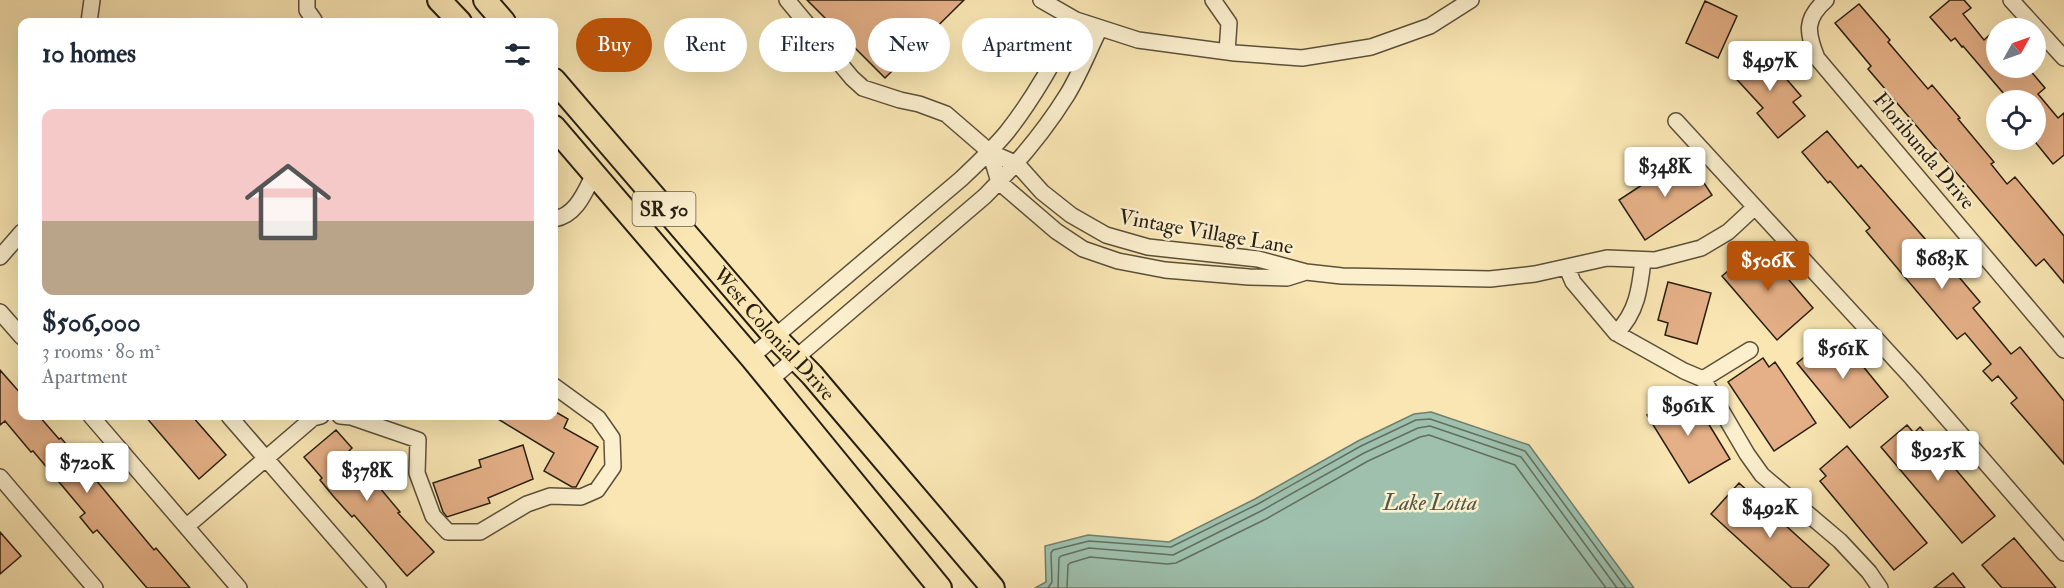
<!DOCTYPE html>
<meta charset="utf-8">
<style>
:root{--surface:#fff;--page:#f6f6f7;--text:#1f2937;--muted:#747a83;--line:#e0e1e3;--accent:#b45309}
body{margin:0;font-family:"IM FELL Double Pica",serif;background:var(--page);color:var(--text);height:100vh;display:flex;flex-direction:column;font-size:22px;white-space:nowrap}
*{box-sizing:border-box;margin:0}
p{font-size:20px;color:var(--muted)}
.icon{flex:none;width:33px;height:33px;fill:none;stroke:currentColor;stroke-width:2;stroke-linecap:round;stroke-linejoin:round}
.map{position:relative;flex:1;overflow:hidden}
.drawer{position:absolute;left:18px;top:18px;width:540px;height:402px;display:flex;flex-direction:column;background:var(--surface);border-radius:12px;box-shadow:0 6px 24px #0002}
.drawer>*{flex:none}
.top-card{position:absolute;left:576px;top:18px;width:570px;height:54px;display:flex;gap:12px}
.needle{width:39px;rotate:50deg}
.buttons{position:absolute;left:1986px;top:18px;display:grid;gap:12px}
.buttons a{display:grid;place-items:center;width:60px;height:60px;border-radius:50%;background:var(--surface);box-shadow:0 6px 24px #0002;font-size:30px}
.price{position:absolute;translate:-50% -51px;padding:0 14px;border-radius:6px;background:#fff;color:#222;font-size:20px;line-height:39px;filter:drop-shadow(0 2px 3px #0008)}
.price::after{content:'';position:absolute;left:50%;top:36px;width:18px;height:14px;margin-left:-9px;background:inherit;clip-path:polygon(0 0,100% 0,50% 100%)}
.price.on{background:var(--accent);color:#fff}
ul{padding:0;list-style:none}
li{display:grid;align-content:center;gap:12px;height:318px;padding:0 24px}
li+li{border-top:2px solid var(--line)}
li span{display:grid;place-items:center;height:186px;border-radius:12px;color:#555}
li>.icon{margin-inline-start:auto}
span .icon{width:108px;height:108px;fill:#fffc;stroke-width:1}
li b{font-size:26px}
h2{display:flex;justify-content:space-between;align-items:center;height:72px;padding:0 24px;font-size:26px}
.chip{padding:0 21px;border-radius:27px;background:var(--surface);box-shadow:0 6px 24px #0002;font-size:21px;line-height:54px}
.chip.on{background:var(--accent);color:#fff}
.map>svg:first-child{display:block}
</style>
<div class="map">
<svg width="2064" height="588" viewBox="0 0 2064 588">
<rect width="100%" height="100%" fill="#f9e6b3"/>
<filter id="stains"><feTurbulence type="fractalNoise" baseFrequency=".00333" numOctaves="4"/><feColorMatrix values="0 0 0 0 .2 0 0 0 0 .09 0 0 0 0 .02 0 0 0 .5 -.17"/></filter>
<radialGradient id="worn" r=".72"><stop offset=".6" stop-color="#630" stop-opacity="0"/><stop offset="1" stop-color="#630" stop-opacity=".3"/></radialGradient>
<path fill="#9ec0ad" stroke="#6e7f6f" stroke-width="1.5" d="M1431 412 1529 445 1634 588H1035L1046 582 1045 546 1088 535 1169 542 1255 499 1358 441 1414 414Z"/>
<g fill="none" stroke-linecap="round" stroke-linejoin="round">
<path stroke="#626f5f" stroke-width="1.5" d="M1048 588 1052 582 1051 553 1053 550 1089 541 1171 547 1258 504 1361 446 1416 420 1430 419 1525 451 1626 588
M1058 588 1059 558 1061 556 1089 548 1173 555 1261 511 1364 453 1418 428 1430 426 1521 457 1617 588
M1067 588 1068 565 1070 563 1090 557 1167 564 1176 563 1266 519 1368 461 1420 437 1429 435 1515 465 1606 588"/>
</g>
<path fill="#e5b087" stroke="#271e11" stroke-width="1.5" d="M807 0H964L885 78Z
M1950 0H1964L1971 8 1963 14 1984 40 1996 29V68H2028L2045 88 2038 94 2058 118 2064 113V155L2053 164 2036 143V100H1996L2004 94 1963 46 1962 47 1955 38 1951 41 1930 17Z
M1705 1 1737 16 1718 58 1686 43Z
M1859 4 1890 40 1888 42 1928 89 1932 85 1960 118 1958 119 1994 162 1991 164 2007 184 2015 177 2064 236V283L2044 259 2036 266 1868 69 1871 66 1835 23Z
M1759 47 1801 96 1793 102 1805 116 1778 138 1757 113 1763 108 1730 72Z
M1827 131 1858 168 1861 165 1926 240 1921 244 1942 269 1948 264 1980 302 1973 308 2011 354 2020 347 2064 401V464L2011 403 2017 398 1998 376 1992 381 1983 371 1991 364 1965 333 1957 339 1866 231 1870 228 1830 181 1828 183 1802 152Z
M1686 156 1712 195 1645 240 1619 200Z
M1759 245 1813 308 1777 340 1722 276Z
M1668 282 1711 293 1697 344 1665 335 1668 323 1658 320Z
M1835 332 1888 397 1850 428 1797 363Z
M1763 358 1769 367 1775 362 1816 423 1774 451 1728 382Z
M0 370 22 395V416H39L59 439 61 438 154 550 156 548 190 588H147L97 530 93 533 80 517 85 513 33 451 31 452 5 421 0 425Z
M1688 390 1730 459 1689 483 1647 415Z
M554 411 568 419 564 428 598 447 576 487H572L544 471 554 453 493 416H554Z
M145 416H192L226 455 199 479Z
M1907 425 1914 433 1920 427 1995 516 1962 543 1881 447Z
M336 430 352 448 349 451 400 512 398 513 434 552 407 576 354 515 352 517 334 497 320 480 322 478 304 457Z
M523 445 533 479 488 498 490 503 447 517 443 512 433 483 481 467 479 460Z
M1847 446 1927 543 1894 570 1820 481 1826 476 1820 469Z
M1739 483 1829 565 1808 588H1792L1711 514Z
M0 532 21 556 0 574Z
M2014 538 2056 588H2002L1982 565Z
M1953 573 1965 588H1934Z"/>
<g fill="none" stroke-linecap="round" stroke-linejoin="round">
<g stroke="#5c503a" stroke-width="18">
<path id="minor" d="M307 0V10L314 20
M787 0 852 78 863 88 900 100 919 104 946 114 990 152 1017 164 1042 192 1071 215 1106 235 1148 247 1258 259 1306 272 1342 276 1490 279 1535 274 1607 258 1655 260 1701 248 1728 232 1755 207
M1041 0 1076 20 1138 40 1235 53 1302 58 1371 47 1430 26 1471 0
M1213 0 1229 23 1227 52
M1826 0C1804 19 1807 33 1817 58L2064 350
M2011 0 2064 58
M89 22 92 0
M1676 121 1912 378 2064 553
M990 152 999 182 1056 231 1083 249 1118 261 1165 270 1249 277 1287 278 1306 272
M554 219C576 216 585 192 594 174
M0 257 22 232
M1567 268 1573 282 1616 333 1684 371 1703 379 1747 454 1762 475 1840 541 1869 572 1880 588
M0 312 22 337
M1616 333C1637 313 1640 288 1643 260
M751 357 961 179C977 164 993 149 1007 132 1034 98 1055 59 1076 20
M1703 379 1750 350
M770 380 985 196C1016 165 1044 132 1067 95 1080 74 1089 50 1100 28
M91 416 239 588
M229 416 378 588
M340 416 351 417 418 440 417 473 433 516 448 532H480L527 504 550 496 581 497 597 490 613 467 612 438 598 418 554 386
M0 477 95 588
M187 526 313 418 321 416"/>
</g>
<g stroke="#271e11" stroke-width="26">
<g id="highway">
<path d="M439 0 460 22"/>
<path d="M485 0 504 22"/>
<path id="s1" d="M554 80 775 337 812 375 993 588"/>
<path d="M554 127 751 357 940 588"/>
</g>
</g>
<use href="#minor" stroke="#fbefce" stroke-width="15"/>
<use href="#highway" stroke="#f9e6b3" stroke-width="22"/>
</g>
<g text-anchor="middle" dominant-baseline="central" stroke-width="5" stroke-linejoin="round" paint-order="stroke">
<rect fill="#fbefce" stroke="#675d4a" stroke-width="1.5" x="632.5" y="192" width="63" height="34" rx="4.5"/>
<g font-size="20" font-weight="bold" fill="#271e11">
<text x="664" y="209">SR 50</text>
</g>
<g font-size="21" fill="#271e11" stroke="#fbefce">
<text transform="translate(1924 151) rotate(50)">Floribunda Drive</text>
<text transform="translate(1206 232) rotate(10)">Vintage Village Lane</text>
<text stroke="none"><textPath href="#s1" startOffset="336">West Colonial Drive</textPath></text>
</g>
<g font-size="22" font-style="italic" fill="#515748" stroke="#fbefce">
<text x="1430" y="503">Lake Lotta</text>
</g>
</g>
<rect width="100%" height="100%" filter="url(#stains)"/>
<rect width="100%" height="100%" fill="url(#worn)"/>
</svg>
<div class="buttons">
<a><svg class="needle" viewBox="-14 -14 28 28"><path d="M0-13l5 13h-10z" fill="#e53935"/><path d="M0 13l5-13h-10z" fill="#747a83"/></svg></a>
<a><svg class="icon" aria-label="locate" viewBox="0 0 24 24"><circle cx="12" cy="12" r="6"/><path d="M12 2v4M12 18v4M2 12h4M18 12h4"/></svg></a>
</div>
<b class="price" style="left:1770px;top:92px">$497K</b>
<b class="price" style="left:1665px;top:198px">$348K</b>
<b class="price" style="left:1942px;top:290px">$683K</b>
<b class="price on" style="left:1768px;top:292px">$506K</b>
<b class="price" style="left:1843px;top:380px">$561K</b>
<b class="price" style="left:1688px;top:437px">$961K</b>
<b class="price" style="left:1938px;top:482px">$925K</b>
<b class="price" style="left:87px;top:494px">$720K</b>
<b class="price" style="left:367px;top:502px">$378K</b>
<b class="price" style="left:1770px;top:539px">$492K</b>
<div class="top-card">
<a class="chip on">Buy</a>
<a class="chip">Rent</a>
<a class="chip">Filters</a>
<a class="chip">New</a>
<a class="chip">Apartment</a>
</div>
<section class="drawer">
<h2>10 homes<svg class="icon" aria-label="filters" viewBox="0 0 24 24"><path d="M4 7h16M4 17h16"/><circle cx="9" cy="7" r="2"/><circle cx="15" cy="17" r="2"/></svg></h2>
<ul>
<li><span style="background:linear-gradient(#f6c9c9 60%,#b9a48a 0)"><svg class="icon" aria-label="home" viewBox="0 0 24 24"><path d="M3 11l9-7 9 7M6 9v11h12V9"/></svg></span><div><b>$506,000</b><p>3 rooms · 80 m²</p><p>Apartment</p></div></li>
</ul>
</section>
</div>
